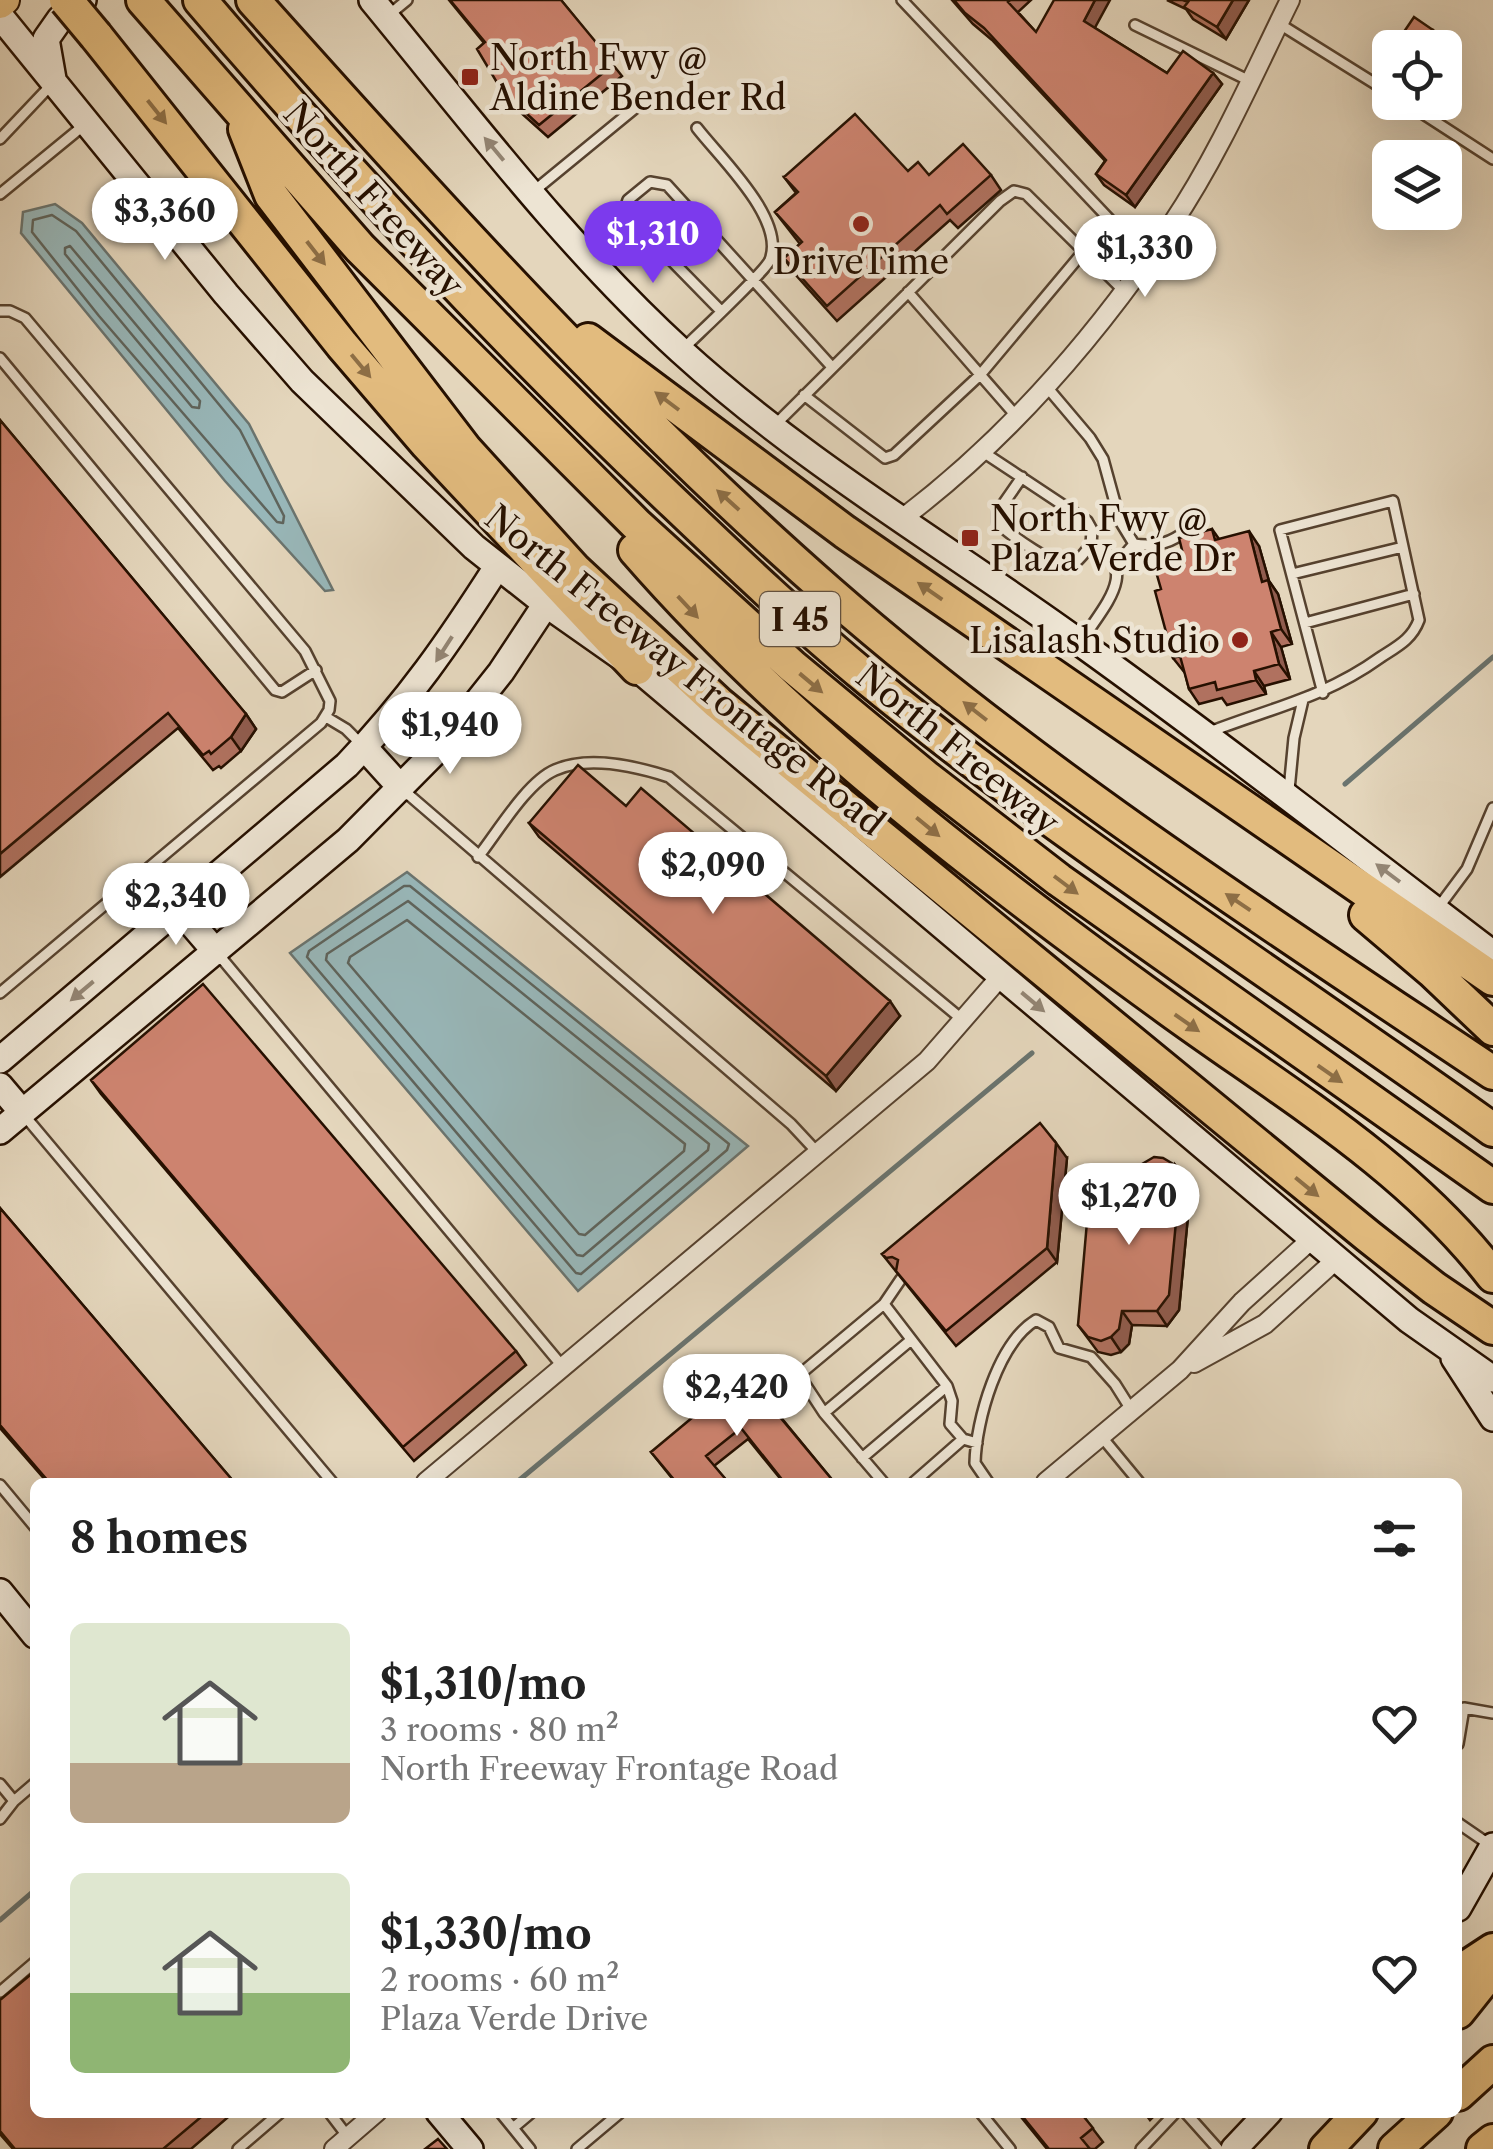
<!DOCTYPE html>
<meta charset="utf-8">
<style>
:root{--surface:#fff;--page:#f6f6f6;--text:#222;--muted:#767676;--accent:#7c3aed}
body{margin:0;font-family:"Libre Caslon Text",serif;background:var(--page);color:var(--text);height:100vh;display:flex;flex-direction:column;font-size:38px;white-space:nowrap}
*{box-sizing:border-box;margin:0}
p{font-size:32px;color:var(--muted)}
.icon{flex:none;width:55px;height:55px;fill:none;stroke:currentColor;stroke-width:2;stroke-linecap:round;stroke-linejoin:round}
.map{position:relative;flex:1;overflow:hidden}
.drawer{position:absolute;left:30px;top:1478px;width:1432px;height:640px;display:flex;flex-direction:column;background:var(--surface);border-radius:15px;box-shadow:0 10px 40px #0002}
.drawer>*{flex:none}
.fabs{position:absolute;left:1372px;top:30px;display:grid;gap:20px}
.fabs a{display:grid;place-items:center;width:90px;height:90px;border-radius:15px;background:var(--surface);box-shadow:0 10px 40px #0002;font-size:50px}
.price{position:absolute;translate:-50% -85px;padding:0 22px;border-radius:35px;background:#fff;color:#222;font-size:32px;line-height:65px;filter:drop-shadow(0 2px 5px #0008)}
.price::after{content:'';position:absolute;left:50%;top:60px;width:30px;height:22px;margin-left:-15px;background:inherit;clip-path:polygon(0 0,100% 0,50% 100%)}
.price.selected{background:var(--accent);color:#fff}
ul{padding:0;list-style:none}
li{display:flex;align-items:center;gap:30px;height:250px;padding:0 40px}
li span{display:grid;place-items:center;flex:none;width:280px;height:200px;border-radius:15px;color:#555}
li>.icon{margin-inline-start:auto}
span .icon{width:120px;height:120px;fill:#fffc;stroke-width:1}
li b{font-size:42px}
h2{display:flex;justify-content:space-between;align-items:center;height:120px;padding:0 40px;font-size:42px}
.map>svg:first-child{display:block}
</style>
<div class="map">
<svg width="1493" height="2149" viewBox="0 0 1493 2149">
<rect width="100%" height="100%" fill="#e4d6bc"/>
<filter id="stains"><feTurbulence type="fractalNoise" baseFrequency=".002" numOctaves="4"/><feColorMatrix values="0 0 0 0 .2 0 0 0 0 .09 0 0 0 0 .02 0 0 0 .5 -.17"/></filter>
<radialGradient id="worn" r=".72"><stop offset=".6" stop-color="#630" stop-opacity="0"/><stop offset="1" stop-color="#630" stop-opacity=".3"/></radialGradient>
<path fill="#98b7b9" stroke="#6a746f" stroke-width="2.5" d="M55 204 82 223 249 424 333 590 325 591 225 481 21 233 23 212Z
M407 872 748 1146 578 1291 290 953Z"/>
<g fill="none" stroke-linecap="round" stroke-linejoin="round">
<path stroke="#5f645c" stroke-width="2.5" d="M52 215 76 231 240 430 284 516 283 523 277 522 99 316 32 232 33 220Z
M70 246 200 401 199 408 192 407 65 254V248Z
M404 886H410L729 1144 727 1150 581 1274 576 1273 307 957 309 951Z
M408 901 709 1144 708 1150 583 1256 577 1255 326 960 327 954Z
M407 920 685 1144 684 1151 585 1235 579 1234 348 963 350 957Z"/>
<path stroke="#6a746f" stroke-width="5" d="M1345 784 1493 657
M517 1482 1032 1053
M0 1920 35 1890"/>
<g stroke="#56422f" stroke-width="14">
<path id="lane" d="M902 0 1147 259
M390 14 407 0
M1278 23 1390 93
M1135 25 1250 81
M1405 102 1493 159
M0 139 52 84
M534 191 640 104
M0 194 83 126
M908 292 1018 418
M0 311H10L25 318 305 651 330 701 329 710 321 723 0 993
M721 311 624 212 628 200 650 182 667 185 832 367
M683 349C697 335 765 272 770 260 786 219 720 158 697 128
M0 358 275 690 282 692 316 670
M1046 386 1090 438 1103 459 1120 521 1134 544 1116 565
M804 395 885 458 894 455 980 375 1083 252
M776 424 1000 201 1014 191 1026 194 1123 290
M983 452 1087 521 1092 530 1091 545C1086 550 1080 560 1074 563 1059 572 1008 533 997 522V513L1022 477
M1134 544C1154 547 1173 544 1188 528
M1292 574 1403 547
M1305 623 1414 594
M1083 639C1103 607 1143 567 1091 545
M326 717 346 729 362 745
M1207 733C1271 708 1324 698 1381 657 1398 646 1412 639 1419 620L1393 501 1280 530 1323 693
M402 789 791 1124 818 1153
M1289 790 1294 738 1303 700
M478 857C497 833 527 782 555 770 589 755 635 766 669 777L964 1021
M146 870 177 907
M1438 908 1467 869 1493 808
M218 954 563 1367
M24 1115 332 1482
M947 1386 952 1401 950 1424 963 1439 977 1443
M824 1413 911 1340
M1101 1436 1139 1482
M862 1458 947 1386 884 1304
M883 1482 824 1413 799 1375 884 1304 901 1279
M914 1482 963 1439
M988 1482 975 1463C976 1420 998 1343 1036 1320L1049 1327 1059 1348 1091 1357 1115 1384 1132 1411
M0 1485 35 1527
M1458 1711 1464 1708 1493 1713
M1458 1744 1464 1708
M0 1784 14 1801
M0 1819 14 1801 35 1783
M1458 1823 1490 1845
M0 1992 35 1962
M329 2112 348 2137
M500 2112 513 2128 532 2112
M980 2112 1010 2149
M1185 2112 1218 2149
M513 2128 530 2149
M238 2149 281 2112
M577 2149 621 2112
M1141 2149 1176 2112"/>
</g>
<g stroke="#56422f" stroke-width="22">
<path id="street" d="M899 521C1007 440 1097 336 1172 224 1219 154 1253 75 1290 0
M1194 1363 1265 1324 1338 1258
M426 1482 927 1061 1001 976
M1046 1482 1180 1370 1242 1302 1314 1237
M334 2149 377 2112"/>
</g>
<g stroke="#261000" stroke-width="30">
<path id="secondary" d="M372 0C471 120 566 246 681 351 805 464 948 547 1083 645 1222 745 1357 850 1493 954
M0 16 226 294 302 381 474 547 546 604 637 668 1409 1320 1493 1379
M53 79 46 39 60 19 83 0
M364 747 401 788
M179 909 216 952
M0 1060 347 765C409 700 449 642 497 567
M0 1086 22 1112
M0 1131 348 840 447 740 501 672 546 604
M1454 1358 1493 1418
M0 1592 35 1635
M1458 1908 1493 1846
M439 2112 470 2149
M1234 2149 1269 2112"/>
</g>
<g stroke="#261000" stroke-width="32">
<path id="primary" d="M0 4 5 0"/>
</g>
<g stroke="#261000" stroke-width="38">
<path id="highway" d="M143 0 360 248 636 524 792 666 927 778 1059 880 1493 1187
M200 0C350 176 507 345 675 504 738 564 801 624 868 679 1067 842 1284 980 1493 1130
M253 0C437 206 621 410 830 593 1036 773 1266 921 1493 1073
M96 36 342 345 427 444 637 668
M245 129 271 195 465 449 575 570 718 703 1368 1236 1434 1288 1493 1328
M588 340 845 532 1493 979
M635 550C789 727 978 871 1167 1008 1281 1091 1406 1163 1493 1276
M1366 915 1432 971 1493 1029
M1458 1973 1493 1950
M1458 2012 1493 1968
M1458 2094 1493 2062
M1326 2149 1361 2112
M1395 2149 1436 2112
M1483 2149 1493 2141"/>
</g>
<use href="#lane" stroke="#ede4d3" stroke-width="9"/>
<use href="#street" stroke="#ede4d3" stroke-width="18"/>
<use href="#secondary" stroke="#ede4d3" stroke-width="25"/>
<use href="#primary" stroke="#e2bb7e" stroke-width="28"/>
<use href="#highway" stroke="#e2bb7e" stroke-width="32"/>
<g stroke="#261000" stroke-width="38" stroke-linecap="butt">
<path id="highway-bridge" d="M66 0 96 36"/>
</g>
<use href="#highway-bridge" stroke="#e2bb7e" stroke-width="32"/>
</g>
<path fill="#b0715f" stroke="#261000" stroke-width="2.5" d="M449 0H561L622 76 548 137 510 103 502 91 484 43Z
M952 0H1031L1018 12 1036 32 1095 28 1167 73H1213L1222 84 1135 207 1104 185 1096 174 1105 161 992 40 973 24Z
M1167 0H1249L1226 39 1193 19 1186 9Z
M908 171 929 175H991L1001 190 958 228 950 220 837 321 794 273 784 258 800 244 775 212 796 193 784 177Z
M0 420 246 714 256 729 241 751 221 768 219 766 213 770 178 728 0 877Z
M1212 529 1219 539 1259 546 1269 581 1278 594 1292 644 1281 647 1290 679 1264 686 1266 694 1227 705 1222 698 1199 704 1189 689 1185 673 1173 658 1161 589 1182 550Z
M626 806 900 1016 836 1091 539 837 529 823Z
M91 1080 516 1351 526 1365 414 1461 101 1094Z
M1067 1158 1057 1262 956 1346 882 1254Z
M1175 1165 1185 1180 1190 1195 1179 1310 1167 1326 1132 1325 1129 1344 1121 1352 1111 1355 1098 1352 1078 1325 1135 1186Z
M0 1208 234 1482H47L0 1428Z
M772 1403 780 1414 779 1415 834 1482H783L748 1439 714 1466 728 1482H675L651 1452Z
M0 2000 35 2112H234L191 2149H13L0 2134Z
M1017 2112H1080L1103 2142 1095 2149H1047Z
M1144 2112H1158L1150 2120Z"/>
<path fill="#905c4e" stroke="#261000" stroke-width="2.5" d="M1095 0H1110L1092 33 1084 21Z
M1233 0H1249L1226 39 1217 27Z
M1433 30 1439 37 1431 48H1421Z
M1213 73 1222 84 1135 207 1126 195Z
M1249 531 1259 546 1269 581 1278 594 1292 644 1281 629 1262 582Z
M1271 632 1281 647 1290 679 1279 664Z
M1254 671 1264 686 1266 694 1256 680Z
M246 714 256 729 241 751 231 737Z
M890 1001 900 1016 836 1091 826 1076Z
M1056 1143 1067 1158 1057 1262 1047 1248Z
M1175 1165 1185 1180 1190 1195 1179 1310 1167 1326 1157 1311Z
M1122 1311 1132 1325 1129 1344 1121 1352 1111 1337Z"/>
<path fill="#cd836f" stroke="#261000" stroke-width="2.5" d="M450 0H561L614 64 539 125 502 91 477 49 485 42Z
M954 0H1010L1008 2 1036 32 1054 0H1095L1084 21 1167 73 1183 51 1213 73 1126 195 1096 174 1106 160 984 28 965 13Z
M1183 0H1233L1217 27 1184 7 1188 2Z
M1414 17 1433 30 1421 48H1393Z
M855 114 908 171 918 162 929 175 963 144 991 175 947 214 940 205 827 306 784 258 802 242 775 212 798 192 784 177Z
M0 420 246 714 231 737 211 754 209 751 203 755 168 713 0 854Z
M1212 529 1215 540 1249 531 1262 582 1268 580 1281 629 1271 632 1279 664 1254 671 1256 680 1217 690 1215 682 1189 689 1180 656 1173 658 1155 591 1161 589 1152 558 1182 550 1179 538Z
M578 765 626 806 641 788 890 1001 826 1076 529 823Z
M203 984 516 1351 403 1447 91 1080Z
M1040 1123 1056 1143 1047 1248 946 1331 896 1271 898 1260 892 1257 886 1258 882 1254Z
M1154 1157 1163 1158 1175 1165 1180 1180 1169 1295 1157 1311H1122L1119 1329 1111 1337 1101 1341 1088 1337 1078 1325 1089 1199 1094 1189 1103 1184 1135 1186 1142 1164Z
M0 1208 234 1482H49L0 1425Z
M747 1372 772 1403 770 1405 834 1482H784L741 1428 706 1456 728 1482H676L651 1452Z
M35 1971V2112H207L163 2149H15L0 2131V2000Z
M1019 2112H1080L1093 2128 1081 2138 1090 2149H1049Z
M438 2139 447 2149H425Z"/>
<defs><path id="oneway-solid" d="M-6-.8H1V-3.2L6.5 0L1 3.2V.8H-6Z" transform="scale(2.5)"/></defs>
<g fill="#8d6e45">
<use href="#oneway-solid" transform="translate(157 112) rotate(51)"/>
<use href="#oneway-solid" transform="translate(316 253) rotate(52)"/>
<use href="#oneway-solid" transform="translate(361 366) rotate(50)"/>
<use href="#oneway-solid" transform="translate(667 401) rotate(-143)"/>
<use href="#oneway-solid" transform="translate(728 500) rotate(-138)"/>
<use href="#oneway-solid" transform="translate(930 591) rotate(-145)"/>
<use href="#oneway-solid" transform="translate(688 607) rotate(47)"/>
<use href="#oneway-solid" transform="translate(811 683) rotate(40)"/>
<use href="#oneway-solid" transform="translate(975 711) rotate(-142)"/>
<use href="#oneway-solid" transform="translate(928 827) rotate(39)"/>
<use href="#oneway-solid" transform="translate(1066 885) rotate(37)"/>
<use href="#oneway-solid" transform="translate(1238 902) rotate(-146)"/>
<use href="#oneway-solid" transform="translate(1187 1023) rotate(35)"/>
<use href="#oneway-solid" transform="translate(1330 1074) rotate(35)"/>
<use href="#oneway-solid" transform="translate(1307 1187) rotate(39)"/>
</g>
<g fill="#938574">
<use href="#oneway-solid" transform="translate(494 149) rotate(-130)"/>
<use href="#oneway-solid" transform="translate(444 649) rotate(123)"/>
<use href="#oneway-solid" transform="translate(1388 873) rotate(-143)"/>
<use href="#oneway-solid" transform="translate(82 991) rotate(140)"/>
<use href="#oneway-solid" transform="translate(1033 1002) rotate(40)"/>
</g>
<g fill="#8f2418" stroke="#ede4d3" stroke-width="4">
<rect x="460" y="67" width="20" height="20" rx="5"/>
<circle cx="861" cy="224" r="10"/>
<rect x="960" y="528" width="20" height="20" rx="5"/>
<circle cx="1240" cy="640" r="10"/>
</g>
<g text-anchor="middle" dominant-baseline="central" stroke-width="9" stroke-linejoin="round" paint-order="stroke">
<rect fill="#ede4d3" stroke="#62503f" stroke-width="2.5" x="760" y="592" width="80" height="54" rx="8"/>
<g font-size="32" font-weight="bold" fill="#261000">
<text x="800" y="619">I 45</text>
</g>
<g font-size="35" fill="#261000" stroke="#ede4d3" text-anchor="start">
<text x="490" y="57">North Fwy @<tspan x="490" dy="40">Aldine Bender Rd</tspan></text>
<text x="861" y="261" text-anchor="middle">DriveTime</text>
<text x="990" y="518">North Fwy @<tspan x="990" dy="40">Plaza Verde Dr</tspan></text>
<text x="1220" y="640" text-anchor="end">Lisalash Studio</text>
</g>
<g font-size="35" fill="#261000" stroke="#ede4d3">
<text transform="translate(374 199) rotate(48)">North Freeway</text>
<text transform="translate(685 670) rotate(39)">North Freeway Frontage Road</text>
<text transform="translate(958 749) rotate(39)">North Freeway</text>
</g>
</g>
<rect width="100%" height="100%" filter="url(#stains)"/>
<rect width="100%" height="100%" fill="url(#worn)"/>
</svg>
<div class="fabs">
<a><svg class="icon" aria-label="locate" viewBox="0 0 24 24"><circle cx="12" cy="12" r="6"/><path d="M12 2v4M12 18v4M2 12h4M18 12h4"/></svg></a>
<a><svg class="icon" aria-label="layers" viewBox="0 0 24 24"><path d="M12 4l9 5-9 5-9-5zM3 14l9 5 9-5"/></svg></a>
</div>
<b class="price" style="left:165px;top:263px">$3,360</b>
<b class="price selected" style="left:653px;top:286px">$1,310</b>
<b class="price" style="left:1145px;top:300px">$1,330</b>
<b class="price" style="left:450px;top:777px">$1,940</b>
<b class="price" style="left:713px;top:917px">$2,090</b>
<b class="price" style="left:176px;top:948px">$2,340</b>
<b class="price" style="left:1129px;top:1248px">$1,270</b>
<b class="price" style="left:737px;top:1439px">$2,420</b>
<section class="drawer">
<h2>8 homes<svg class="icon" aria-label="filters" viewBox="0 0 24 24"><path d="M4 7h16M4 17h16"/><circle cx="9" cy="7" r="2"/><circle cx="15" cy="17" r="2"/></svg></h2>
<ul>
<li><span style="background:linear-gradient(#dfe7d0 70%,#b9a48a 0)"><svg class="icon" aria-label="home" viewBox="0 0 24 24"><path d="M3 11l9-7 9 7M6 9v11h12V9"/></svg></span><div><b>$1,310/mo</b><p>3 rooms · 80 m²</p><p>North Freeway Frontage Road</p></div><svg class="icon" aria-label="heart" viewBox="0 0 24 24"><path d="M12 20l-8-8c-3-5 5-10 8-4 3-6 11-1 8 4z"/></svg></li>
<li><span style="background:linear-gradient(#dfe7d0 60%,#8fb573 0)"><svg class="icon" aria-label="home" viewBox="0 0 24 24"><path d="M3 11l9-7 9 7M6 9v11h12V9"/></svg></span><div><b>$1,330/mo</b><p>2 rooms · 60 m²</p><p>Plaza Verde Drive</p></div><svg class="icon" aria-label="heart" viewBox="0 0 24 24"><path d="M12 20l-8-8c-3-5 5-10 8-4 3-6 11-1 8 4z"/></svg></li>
</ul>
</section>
</div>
